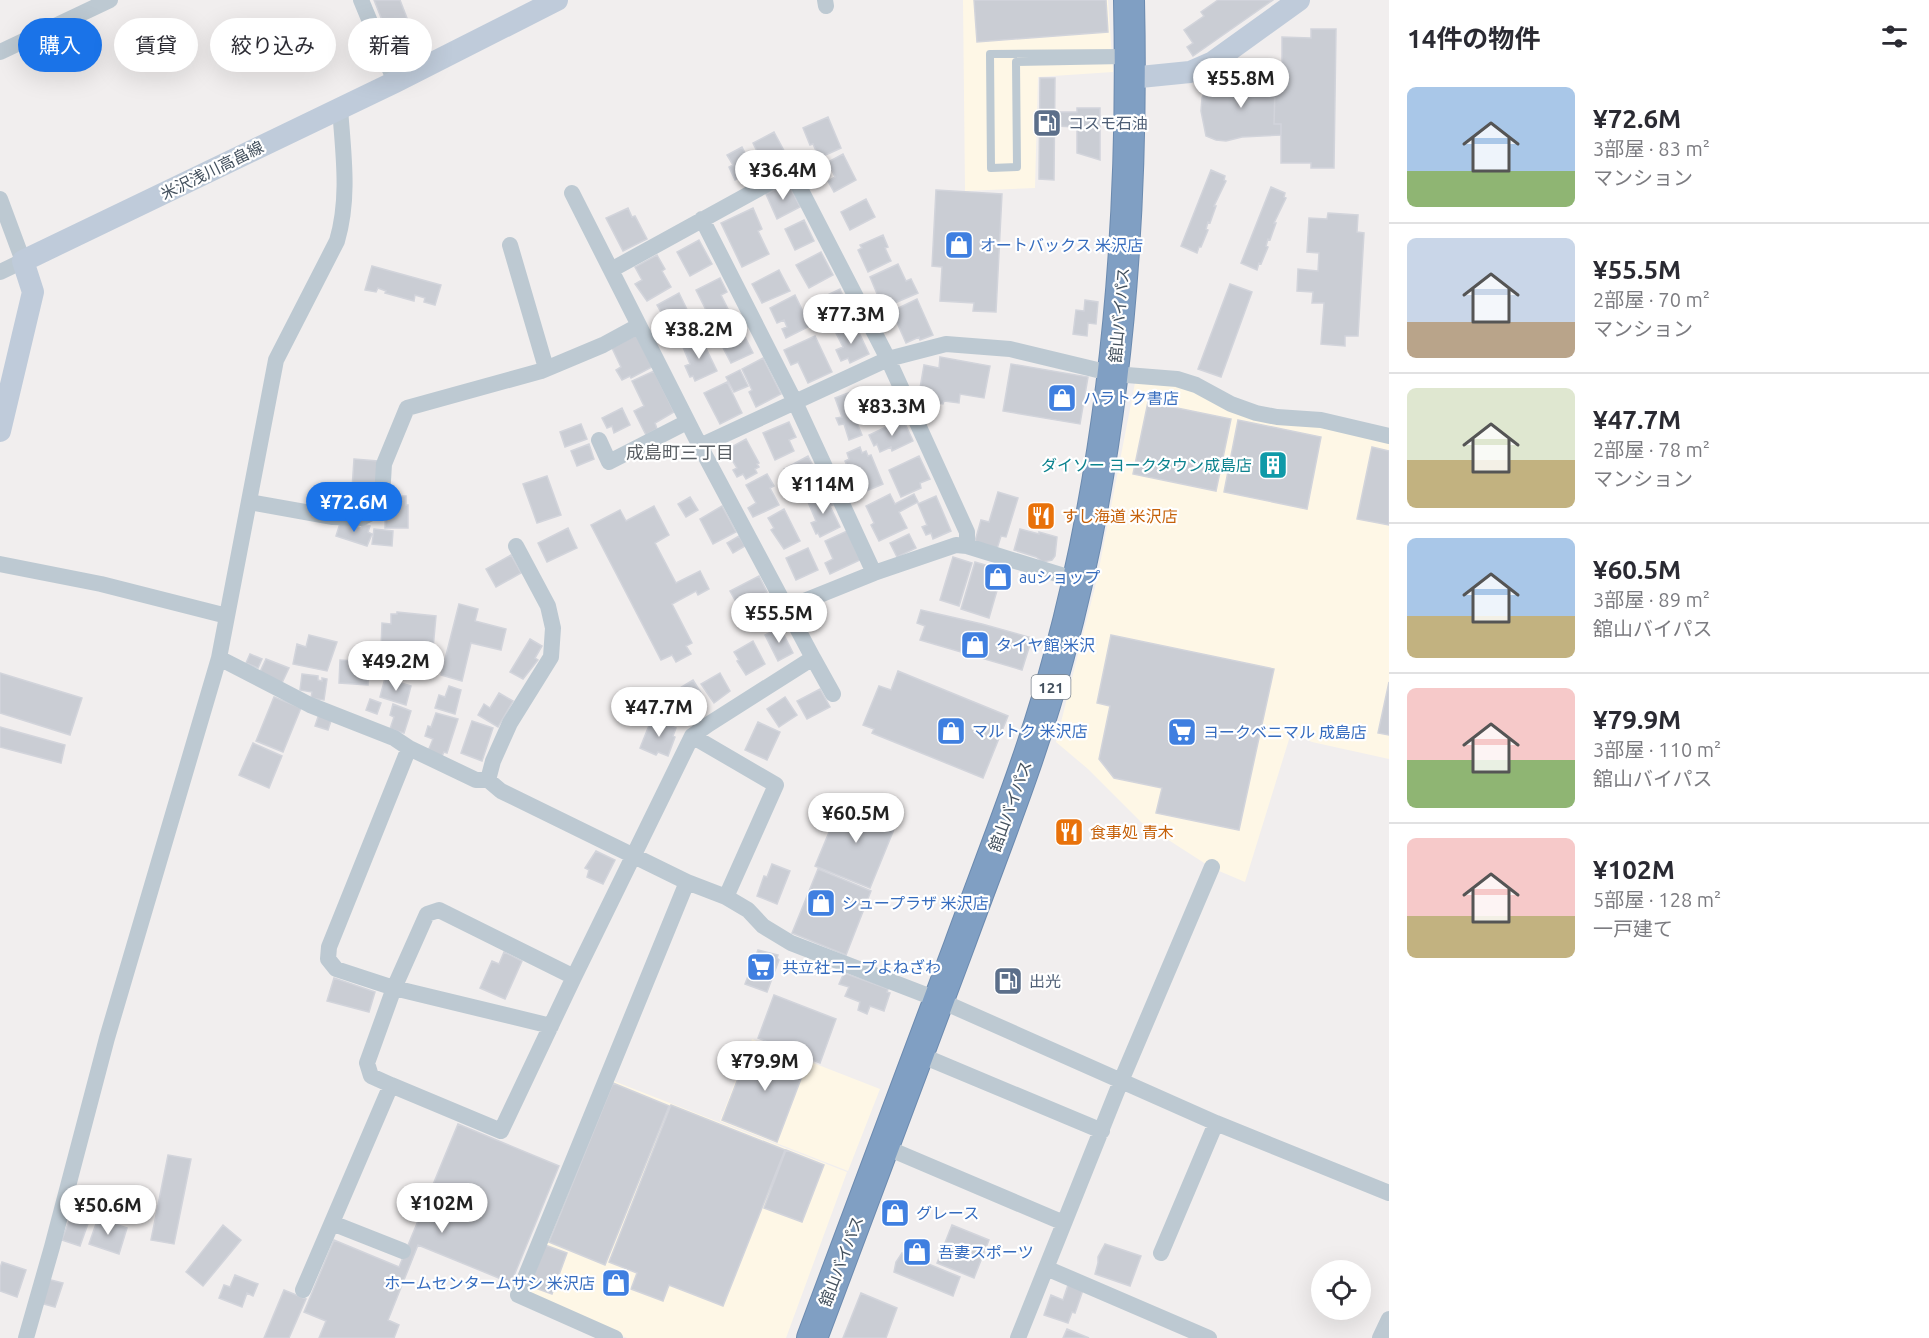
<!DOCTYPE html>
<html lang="ja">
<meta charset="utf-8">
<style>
:root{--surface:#fff;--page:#f2f2f3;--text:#2b2b33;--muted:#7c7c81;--line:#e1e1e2;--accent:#1a73e8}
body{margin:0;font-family:Ubuntu,"Noto Sans JP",sans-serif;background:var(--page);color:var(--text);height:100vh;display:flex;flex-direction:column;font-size:22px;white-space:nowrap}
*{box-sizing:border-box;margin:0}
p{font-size:20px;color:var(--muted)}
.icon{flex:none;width:33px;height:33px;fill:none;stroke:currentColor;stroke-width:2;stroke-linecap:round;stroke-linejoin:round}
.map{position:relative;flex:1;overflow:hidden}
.drawer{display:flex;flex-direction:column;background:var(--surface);width:540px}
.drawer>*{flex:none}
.guide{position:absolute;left:18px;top:18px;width:570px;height:54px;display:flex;gap:12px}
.buttons{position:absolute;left:1311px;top:1260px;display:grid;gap:12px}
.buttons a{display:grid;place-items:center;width:60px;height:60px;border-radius:50%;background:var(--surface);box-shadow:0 6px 24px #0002;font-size:30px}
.price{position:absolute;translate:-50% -51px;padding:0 14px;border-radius:21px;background:#fff;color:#222;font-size:20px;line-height:39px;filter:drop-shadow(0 2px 3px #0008)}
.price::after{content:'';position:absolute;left:50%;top:36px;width:18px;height:14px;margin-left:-9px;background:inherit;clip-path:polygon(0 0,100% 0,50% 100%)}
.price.active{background:var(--accent);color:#fff}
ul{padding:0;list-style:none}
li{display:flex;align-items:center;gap:18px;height:150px;padding:0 18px}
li+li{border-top:2px solid var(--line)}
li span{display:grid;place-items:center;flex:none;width:168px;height:120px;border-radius:9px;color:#555}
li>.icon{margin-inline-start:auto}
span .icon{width:72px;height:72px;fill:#fffc;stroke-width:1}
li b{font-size:26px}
h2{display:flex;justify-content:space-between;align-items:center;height:72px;padding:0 18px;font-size:26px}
.pill{padding:0 21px;border-radius:27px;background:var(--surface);box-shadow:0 6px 24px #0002;font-size:21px;line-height:54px}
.pill.active{background:var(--accent);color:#fff}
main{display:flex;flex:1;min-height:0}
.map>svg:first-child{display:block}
</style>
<main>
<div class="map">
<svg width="1389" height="1338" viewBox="0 0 1389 1338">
<rect width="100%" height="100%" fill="#f1eeee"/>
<path fill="#fef7e6" d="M963 0H1108L1113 72 1038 77 1035 188 965 191Z
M1135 383H1174L1320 425 1389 441V759L1312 742 1291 733 1245 882 1212 868 1142 823 1088 769 1056 742 1097 579Z
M752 1039 880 1089 848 1171 720 1121Z
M611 1080 847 1172 786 1338H627L521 1294Z"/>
<path fill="#cacdd4" stroke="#d2d4db" stroke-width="1.5" d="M374 0H400L422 57 400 65Z
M974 0H1106L1108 32 977 42Z
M1218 0H1273L1193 56 1187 47 1193 43 1184 30 1204 16 1201 12Z
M1311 29H1336L1334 168H1311V163H1281V124H1274L1275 89H1282V37L1311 38Z
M1265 73H1282V89H1275L1274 124H1281V135L1242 137 1226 141 1216 140 1206 136 1201 111 1202 98 1207 86 1215 81H1234L1242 86H1265Z
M1040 78H1055L1054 180 1039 179Z
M1077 108H1100V160L1077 153V127L1055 126V112H1077Z
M828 117 841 148 819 158 813 144 810 145 803 128Z
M774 132 789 160 767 172 753 143Z
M742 147 754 170 735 180 729 167 733 165 727 155Z
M843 154 856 180 834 192 828 181 835 177 828 162Z
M1211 170 1225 176 1224 180 1226 181 1214 206H1216L1210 223 1208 222 1206 229 1208 230 1201 247H1199L1197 253 1181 246Z
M788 183 800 207 777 219 766 194Z
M1271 187 1285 193 1284 197 1286 198 1274 223H1276L1270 240 1268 239 1266 246 1268 247 1261 264 1259 263 1257 270 1241 263Z
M936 190 1002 194 996 312 973 311 974 303 940 301 942 267 932 266Z
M866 199 875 217 850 230 841 212Z
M628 208 632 217 635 216 647 239 623 251 606 218Z
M753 208 762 229 758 231 769 254 742 267 721 223Z
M1328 213 1358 215 1357 232 1364 233 1358 336H1345V346L1321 344 1324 303H1312L1313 292 1297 291 1298 269 1318 271 1319 253 1307 252 1309 218 1327 219Z
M804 220 814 241 795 250 785 229Z
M883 235 888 247 885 248 891 261 868 272 858 250 862 248 860 245Z
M699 240 712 264 690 276 677 252Z
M821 252 833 275 809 288 796 265Z
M657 255 665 269 662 271 671 287 647 301 635 284 642 280 635 267Z
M898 264 906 281 911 279 918 293 890 305 887 298 880 301 870 277Z
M372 266 441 285 435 305 424 302 425 298 415 295 414 301 385 293 386 291 378 288 376 292 365 290Z
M779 270 790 291 762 303 752 284Z
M720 278 727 292 721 295 728 309 710 318 696 290Z
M1230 284 1252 292 1221 377 1198 369Z
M840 289 850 312 834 320 823 297Z
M679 293 696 328 673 340 668 331 665 332 661 324 666 321 657 305Z
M795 295 810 326 786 338 782 329 787 327 784 320 777 323 770 308Z
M917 299 933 335 920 340 919 337 906 343 892 311Z
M1085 300 1098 302 1096 324 1088 323 1087 336 1073 334 1076 310 1084 311Z
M738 314 745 329 735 333 737 339 744 335 753 353 731 363 718 338 727 333 722 321Z
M855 324 869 354 850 363 848 358 841 361 836 350 843 347 836 333Z
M636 335 652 367 631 378 630 376 622 380 616 370 621 367 612 348Z
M815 336 832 372 808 383 798 362 791 365 784 350Z
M701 338 717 371 695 381 693 376 690 377 685 366 690 364 683 347Z
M940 357 990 366 984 398 960 394 959 403 944 401 943 404 918 400 924 365 939 368Z
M763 358 781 394 756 407 749 392 752 390 742 369Z
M1011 364 1088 377 1080 424 1003 411Z
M740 370 748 386 734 392 726 377Z
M654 371 674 412 655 423 657 429 646 435 634 411 644 406 632 381Z
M727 382 742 413 720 424 704 393Z
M856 390 865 414 855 418 862 435 849 440 844 424 839 425 836 418 842 417 835 398Z
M1148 402 1231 419 1216 491 1133 474Z
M622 408 630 425 614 433 612 426 607 428 602 418Z
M903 419 913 441 892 451 891 447 880 452 877 444 874 446 869 435Z
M1238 420 1321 437 1307 509 1224 492Z
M789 422 796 437 789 440 794 451 775 460 763 433Z
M581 424 587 439 565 447 560 432Z
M746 439 759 463 757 464 759 467 755 469 757 473 746 479 743 474 737 477 733 470 737 468 726 450Z
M589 444 594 459 577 466 571 451Z
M860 447 862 453 866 451 868 456 871 455 883 484 859 494 856 487 852 489 848 479 852 477 845 461 849 459 847 453Z
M1372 447 1389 451V525L1357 519Z
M808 456 819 477 815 479 819 488 799 498 784 469Z
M919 456 930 479 920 483 921 488 901 497 889 470Z
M354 459 378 461V502L361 501 362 494H357L358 489H352Z
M767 474 774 486 770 488 779 505 753 517 748 508 756 503 746 485Z
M547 476 561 515 537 523 523 484Z
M998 492 1018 498 1006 537 1001 536 996 552 975 541 981 520 989 522Z
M828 493 833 505 830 506 840 527 820 537 818 533 816 534 811 523 816 521 808 502Z
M890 494 895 504 914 494 918 502 899 512 907 528 879 541 871 525 874 523 866 506Z
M386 496H406V505H408V528H385Z
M936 496 951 531 933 539 931 533 926 535 922 527 927 525 918 504Z
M690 497 698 510 686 517 678 504Z
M654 506 669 535 655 543 676 583 700 571 709 589 698 595 696 591 672 604 692 643 686 646 691 654 676 662 672 655 661 660 591 525 620 510 626 521Z
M722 506 736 532 713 544 700 519Z
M784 509 800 541 784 549 771 530 774 528 768 518Z
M341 520 361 528 363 524 370 526 368 532 372 534 367 546 336 536Z
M568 528 577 548 547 562 538 543Z
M374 529 393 531 392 546 372 544Z
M1020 529 1039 534V532L1057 537 1055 556 1052 560 1043 562 1036 557 1014 550Z
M847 531 860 560 830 574 825 563 833 559 825 541Z
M909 534 916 548 897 557 890 543Z
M739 536 745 546 733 553 727 543Z
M808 548 818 570 796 580 786 558Z
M511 555 521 573 496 587 486 569Z
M953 557 972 563 959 606 940 600Z
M975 562 1003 570 989 618 961 609Z
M759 576 767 592 756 598 761 607 757 609 760 615 743 624 737 613 741 611 730 591Z
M459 604 478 609 475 621 506 629 501 650 471 643 462 681 441 675Z
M921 610 982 624 1032 638 1022 670 920 640 925 626 917 623Z
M397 612 436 616 433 649H435L434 666H425L424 671 369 667 368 685 339 683 340 660 388 663 389 649 381 648 382 623 391 624V614H397Z
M780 627 793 653 778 661 765 635Z
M309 635 337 642 327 671 293 664 297 644 306 647Z
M1111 635 1274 669 1239 830 1156 813 1162 788 1114 778 1099 759 1110 706 1097 703Z
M530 639 542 646 535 658 538 660 523 679 510 672Z
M753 641 765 664 746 675 737 661 739 660 734 652Z
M250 654 262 659 258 668 246 663Z
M266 659 289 668 281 685 260 672Z
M898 671 1008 716 983 778 872 733 874 729 863 725 879 686 891 690Z
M0 673 82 698 70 735 0 713Z
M720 673 730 691 714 703 701 684Z
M302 674 318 676V680L322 681V678L327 679 324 700 311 698 312 692 300 690Z
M385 678 411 686 406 705 380 697Z
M693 680 703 696 689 705 692 708 681 715 679 711 670 716 660 700Z
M1389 682V735L1378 733Z
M449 686 461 690 455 714 435 708 439 695 445 697Z
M820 689 830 707 807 719 797 701Z
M499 693 513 701 498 727 478 715 484 704 490 708Z
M274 697 301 708 283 752 256 741Z
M785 697 797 715 779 727 767 709Z
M370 699 381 703 377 714 366 710Z
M393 704 411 711 404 733 390 729 394 717 390 715Z
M436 713 458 719 447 753 444 752 442 756 428 751 433 739 425 736 428 726 431 727Z
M319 714 332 718 328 730 315 726Z
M652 718 676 728 673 736 675 737 668 756 658 752 656 755 640 748Z
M472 721 493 728 482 761 461 753Z
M758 722 780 732 767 760 745 750Z
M0 727 65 745 61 763 0 747Z
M253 743 282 756 269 788 239 775Z
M842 801 897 822 870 888 815 866Z
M596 851 615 860 603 884 587 877 589 870 585 868Z
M772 864 790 871 777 904 757 896 764 876 767 877Z
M818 869 871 891 846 955 792 933Z
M758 950 778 955 777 958 779 960 767 992 745 984Z
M504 952 522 961 505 999 480 988 492 961 499 964Z
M844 973 888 989 887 992 890 993 884 1011 870 1006 867 1014 858 1010 860 1002 845 996 849 987 839 984Z
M334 978 375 992 369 1012 327 1001Z
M774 995 836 1019 820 1063 758 1038Z
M752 1042 807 1063 777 1142 722 1120Z
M613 1083 669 1106 605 1265 549 1242Z
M671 1105 785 1150 723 1306 669 1285 663 1301 631 1289 637 1273 609 1262Z
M458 1124 559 1166 511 1283 418 1245 388 1320 399 1325 394 1338H319L326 1321 304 1312 334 1240 399 1267Z
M786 1150 824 1165 802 1222 764 1208Z
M168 1155 191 1159 174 1244 151 1240Z
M72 1212 90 1218 80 1246 62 1240Z
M98 1218 127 1228 119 1254 89 1244Z
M223 1225 241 1240 203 1286 186 1272Z
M952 1225 989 1240 974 1278 937 1263Z
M1105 1244 1141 1256 1130 1286 1095 1274 1098 1263V1257Z
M545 1245 567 1253 552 1294 530 1286Z
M902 1253 960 1277 953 1296 894 1272 896 1262Z
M2 1262 26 1270 17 1297 0 1291V1268Z
M235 1275 258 1284 253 1296 247 1293 242 1307 219 1298 224 1285 230 1287Z
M47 1279 63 1283 55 1307 40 1303Z
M1068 1285 1083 1290 1075 1313 1072 1312 1068 1323 1044 1315 1051 1295 1063 1300Z
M284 1290 306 1299 289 1338H264Z
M861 1293 897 1308 886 1338H843Z
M1067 1329 1089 1338H1063Z"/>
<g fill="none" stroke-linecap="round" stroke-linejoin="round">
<g stroke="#6b8aaf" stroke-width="32">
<path id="highway" d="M812 1338C862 1208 910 1077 959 946 994 850 1033 755 1059 656 1117 442 1134 221 1129 0"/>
</g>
<path stroke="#bdc9d2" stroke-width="8" d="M1124 60 1016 62 1017 167 991 168 990 54 1125 53"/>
<path stroke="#bdc9d2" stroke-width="16" d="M361 0 395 82
M825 0 826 6
M0 52 110 0
M0 199 23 261 0 272
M702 219 795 402 874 573
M510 245 546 368
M611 270 791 171 888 359 967 532V546
M599 440 609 462 687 422
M700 446 888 359 946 344 1010 349 1114 374 1177 379 1196 385 1231 404 1256 413 1277 417 1321 420 1389 436
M249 502 333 517 361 518 373 512 380 506 382 497 384 464 407 408 541 371 603 345 638 326
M516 546 548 606 553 628 551 657 510 723 493 761 488 780 501 791 687 882 726 897 748 910 763 926 791 943 939 1000 1216 1123 1389 1193
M0 564 101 584 227 616
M787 608 874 573 956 545 967 546 1077 580
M219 658 310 705 394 738 409 748 476 780H488
M813 658 833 694
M692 736 776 785 726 897
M409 748 329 947 328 959 336 969 394 988 551 1026
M918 1054 1102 1131
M391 1085 501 1131 574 977 692 736 709 724 813 658 700 446 572 193
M885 1147 1064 1223
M332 1223 403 1251
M1161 1253 1216 1123
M1046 1268 1209 1338
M303 1290 391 1085 371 1076 367 1063 394 988 427 914 439 910 574 977
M26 1338 52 1247 107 1038 219 658 276 360 337 241C350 197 343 152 340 108
M615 1338 518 1295 687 882
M1018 1338 1121 1081 1212 867
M1380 1338 1389 1319"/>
<path stroke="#bfcbda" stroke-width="22" d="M1130 78 1190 72 1213 62 1299 0
M0 431 33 292 23 261 395 82 557 0"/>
<use href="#highway" stroke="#809fc3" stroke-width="30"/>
</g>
<defs>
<g id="fuel-square" transform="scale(1.5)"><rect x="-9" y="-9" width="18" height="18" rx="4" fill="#5c6f8a" stroke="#fff"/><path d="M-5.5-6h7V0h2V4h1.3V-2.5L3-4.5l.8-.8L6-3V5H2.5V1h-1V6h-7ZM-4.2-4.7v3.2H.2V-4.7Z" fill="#fff"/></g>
<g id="shop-square" transform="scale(1.5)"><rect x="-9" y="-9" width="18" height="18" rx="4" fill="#3f7fe0" stroke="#fff"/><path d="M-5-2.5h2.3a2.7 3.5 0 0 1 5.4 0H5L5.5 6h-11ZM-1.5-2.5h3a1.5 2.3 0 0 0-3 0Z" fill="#fff"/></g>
<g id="building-square" transform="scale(1.5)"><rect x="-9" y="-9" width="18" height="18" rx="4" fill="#0f9aa8" stroke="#fff"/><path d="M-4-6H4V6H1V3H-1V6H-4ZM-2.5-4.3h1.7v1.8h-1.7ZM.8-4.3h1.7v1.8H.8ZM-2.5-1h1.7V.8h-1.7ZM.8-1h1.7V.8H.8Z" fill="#fff"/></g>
<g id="restaurant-square" transform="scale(1.5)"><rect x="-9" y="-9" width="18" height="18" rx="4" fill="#e8710a" stroke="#fff"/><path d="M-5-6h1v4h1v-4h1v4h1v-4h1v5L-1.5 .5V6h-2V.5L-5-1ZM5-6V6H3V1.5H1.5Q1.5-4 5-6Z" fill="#fff"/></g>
<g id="supermarket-square" transform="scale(1.5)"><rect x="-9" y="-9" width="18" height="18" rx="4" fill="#3f7fe0" stroke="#fff"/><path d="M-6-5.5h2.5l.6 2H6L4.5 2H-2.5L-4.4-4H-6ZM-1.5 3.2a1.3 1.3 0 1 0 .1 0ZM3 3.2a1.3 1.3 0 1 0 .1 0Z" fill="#fff"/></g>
</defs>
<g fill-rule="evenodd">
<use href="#fuel-square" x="1047" y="123"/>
<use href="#shop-square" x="959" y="245"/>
<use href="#shop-square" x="1062" y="398"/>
<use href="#building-square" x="1273" y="465"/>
<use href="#restaurant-square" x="1041" y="516"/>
<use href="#shop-square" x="998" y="577"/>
<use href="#shop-square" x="975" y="645"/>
<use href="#shop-square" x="951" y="731"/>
<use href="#supermarket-square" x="1182" y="732"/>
<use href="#restaurant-square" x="1069" y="832"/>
<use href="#shop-square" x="821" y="903"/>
<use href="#supermarket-square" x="761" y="967"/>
<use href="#fuel-square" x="1008" y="981"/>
<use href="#shop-square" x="895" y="1213"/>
<use href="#shop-square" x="917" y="1252"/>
<use href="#shop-square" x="616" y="1283"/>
</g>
<g text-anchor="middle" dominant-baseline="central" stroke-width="4.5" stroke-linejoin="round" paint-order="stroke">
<rect fill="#fff" stroke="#7c858e" stroke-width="1.5" x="1031.5" y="675" width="39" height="24" rx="4.5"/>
<g font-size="15" font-weight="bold" fill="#44515e">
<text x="1051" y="687">121</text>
</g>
<g font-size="16" fill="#4e5e75" stroke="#fff" text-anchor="start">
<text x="1068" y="123">コスモ石油</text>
<text x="1029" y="981">出光</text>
</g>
<g font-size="16" fill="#44515e" stroke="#fff">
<text transform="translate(212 170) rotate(-26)">米沢浅川高畠線</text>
<text transform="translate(1119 315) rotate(-85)">舘山バイパス</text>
<text transform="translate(1010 806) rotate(-70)">舘山バイパス</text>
<text transform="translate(841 1261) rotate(-69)">舘山バイパス</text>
</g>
<g font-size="16" fill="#366cbe" stroke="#fff" text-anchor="start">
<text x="980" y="245">オートバックス 米沢店</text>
<text x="1083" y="398">ハラトク書店</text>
<text x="1019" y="577">auショップ</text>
<text x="996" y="645">タイヤ館 米沢</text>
<text x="972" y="731">マルトク 米沢店</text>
<text x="1203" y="732">ヨークベニマル 成島店</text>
<text x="842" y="903">シュープラザ 米沢店</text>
<text x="782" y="967">共立社コープよねざわ</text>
<text x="916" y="1213">グレース</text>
<text x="938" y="1252">吾妻スポーツ</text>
<text x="595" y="1283" text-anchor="end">ホームセンタームサシ 米沢店</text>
</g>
<g font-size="16" fill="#0d838f" stroke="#fff" text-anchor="end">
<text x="1252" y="465">ダイソー ヨークタウン成島店</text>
</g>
<g font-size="16" fill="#c56008" stroke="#fff" text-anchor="start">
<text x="1062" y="516">すし海道 米沢店</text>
<text x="1090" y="832">食事処 青木</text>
</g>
<g font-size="18" fill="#5a5f64" stroke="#fff">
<text x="680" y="452">成島町三丁目</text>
</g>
</g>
</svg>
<div class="buttons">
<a><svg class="icon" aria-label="locate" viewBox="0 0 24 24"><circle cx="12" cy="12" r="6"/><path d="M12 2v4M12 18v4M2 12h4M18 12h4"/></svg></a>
</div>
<b class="price" style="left:1241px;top:109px">¥55.8M</b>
<b class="price" style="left:783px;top:201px">¥36.4M</b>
<b class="price" style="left:851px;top:345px">¥77.3M</b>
<b class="price" style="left:699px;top:360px">¥38.2M</b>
<b class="price" style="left:892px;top:437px">¥83.3M</b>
<b class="price" style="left:823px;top:515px">¥114M</b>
<b class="price active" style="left:354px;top:533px">¥72.6M</b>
<b class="price" style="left:779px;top:644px">¥55.5M</b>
<b class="price" style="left:396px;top:692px">¥49.2M</b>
<b class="price" style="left:659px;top:738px">¥47.7M</b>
<b class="price" style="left:856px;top:844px">¥60.5M</b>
<b class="price" style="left:765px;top:1092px">¥79.9M</b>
<b class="price" style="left:442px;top:1234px">¥102M</b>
<b class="price" style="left:108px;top:1236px">¥50.6M</b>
<div class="guide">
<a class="pill active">購入</a>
<a class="pill">賃貸</a>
<a class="pill">絞り込み</a>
<a class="pill">新着</a>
</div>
</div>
<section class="drawer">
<h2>14件の物件<svg class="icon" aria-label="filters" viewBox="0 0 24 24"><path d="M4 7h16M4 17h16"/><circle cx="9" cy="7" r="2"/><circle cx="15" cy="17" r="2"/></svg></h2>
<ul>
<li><span style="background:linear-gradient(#a9c7e8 70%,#8fb573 0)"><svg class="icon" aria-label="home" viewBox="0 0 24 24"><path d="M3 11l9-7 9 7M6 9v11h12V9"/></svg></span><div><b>¥72.6M</b><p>3部屋 · 83 m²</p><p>マンション</p></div></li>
<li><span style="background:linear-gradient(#c9d6e8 70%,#b9a48a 0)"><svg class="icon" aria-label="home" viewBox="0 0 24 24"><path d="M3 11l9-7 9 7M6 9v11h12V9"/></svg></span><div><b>¥55.5M</b><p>2部屋 · 70 m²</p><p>マンション</p></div></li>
<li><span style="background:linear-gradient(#dfe7d0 60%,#c2b280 0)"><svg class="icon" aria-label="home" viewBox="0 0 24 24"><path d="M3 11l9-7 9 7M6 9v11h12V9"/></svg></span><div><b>¥47.7M</b><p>2部屋 · 78 m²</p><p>マンション</p></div></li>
<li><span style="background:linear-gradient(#a9c7e8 65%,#c2b280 0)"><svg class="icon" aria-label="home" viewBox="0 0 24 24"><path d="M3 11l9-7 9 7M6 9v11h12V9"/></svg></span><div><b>¥60.5M</b><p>3部屋 · 89 m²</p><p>舘山バイパス</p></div></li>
<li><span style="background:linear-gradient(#f6c9c9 60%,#8fb573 0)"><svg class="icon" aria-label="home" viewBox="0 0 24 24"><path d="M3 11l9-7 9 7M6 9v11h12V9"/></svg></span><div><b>¥79.9M</b><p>3部屋 · 110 m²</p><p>舘山バイパス</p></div></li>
<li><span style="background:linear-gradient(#f6c9c9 65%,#c2b280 0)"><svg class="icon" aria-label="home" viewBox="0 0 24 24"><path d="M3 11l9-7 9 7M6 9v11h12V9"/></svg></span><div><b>¥102M</b><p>5部屋 · 128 m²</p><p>一戸建て</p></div></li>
</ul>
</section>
</main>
